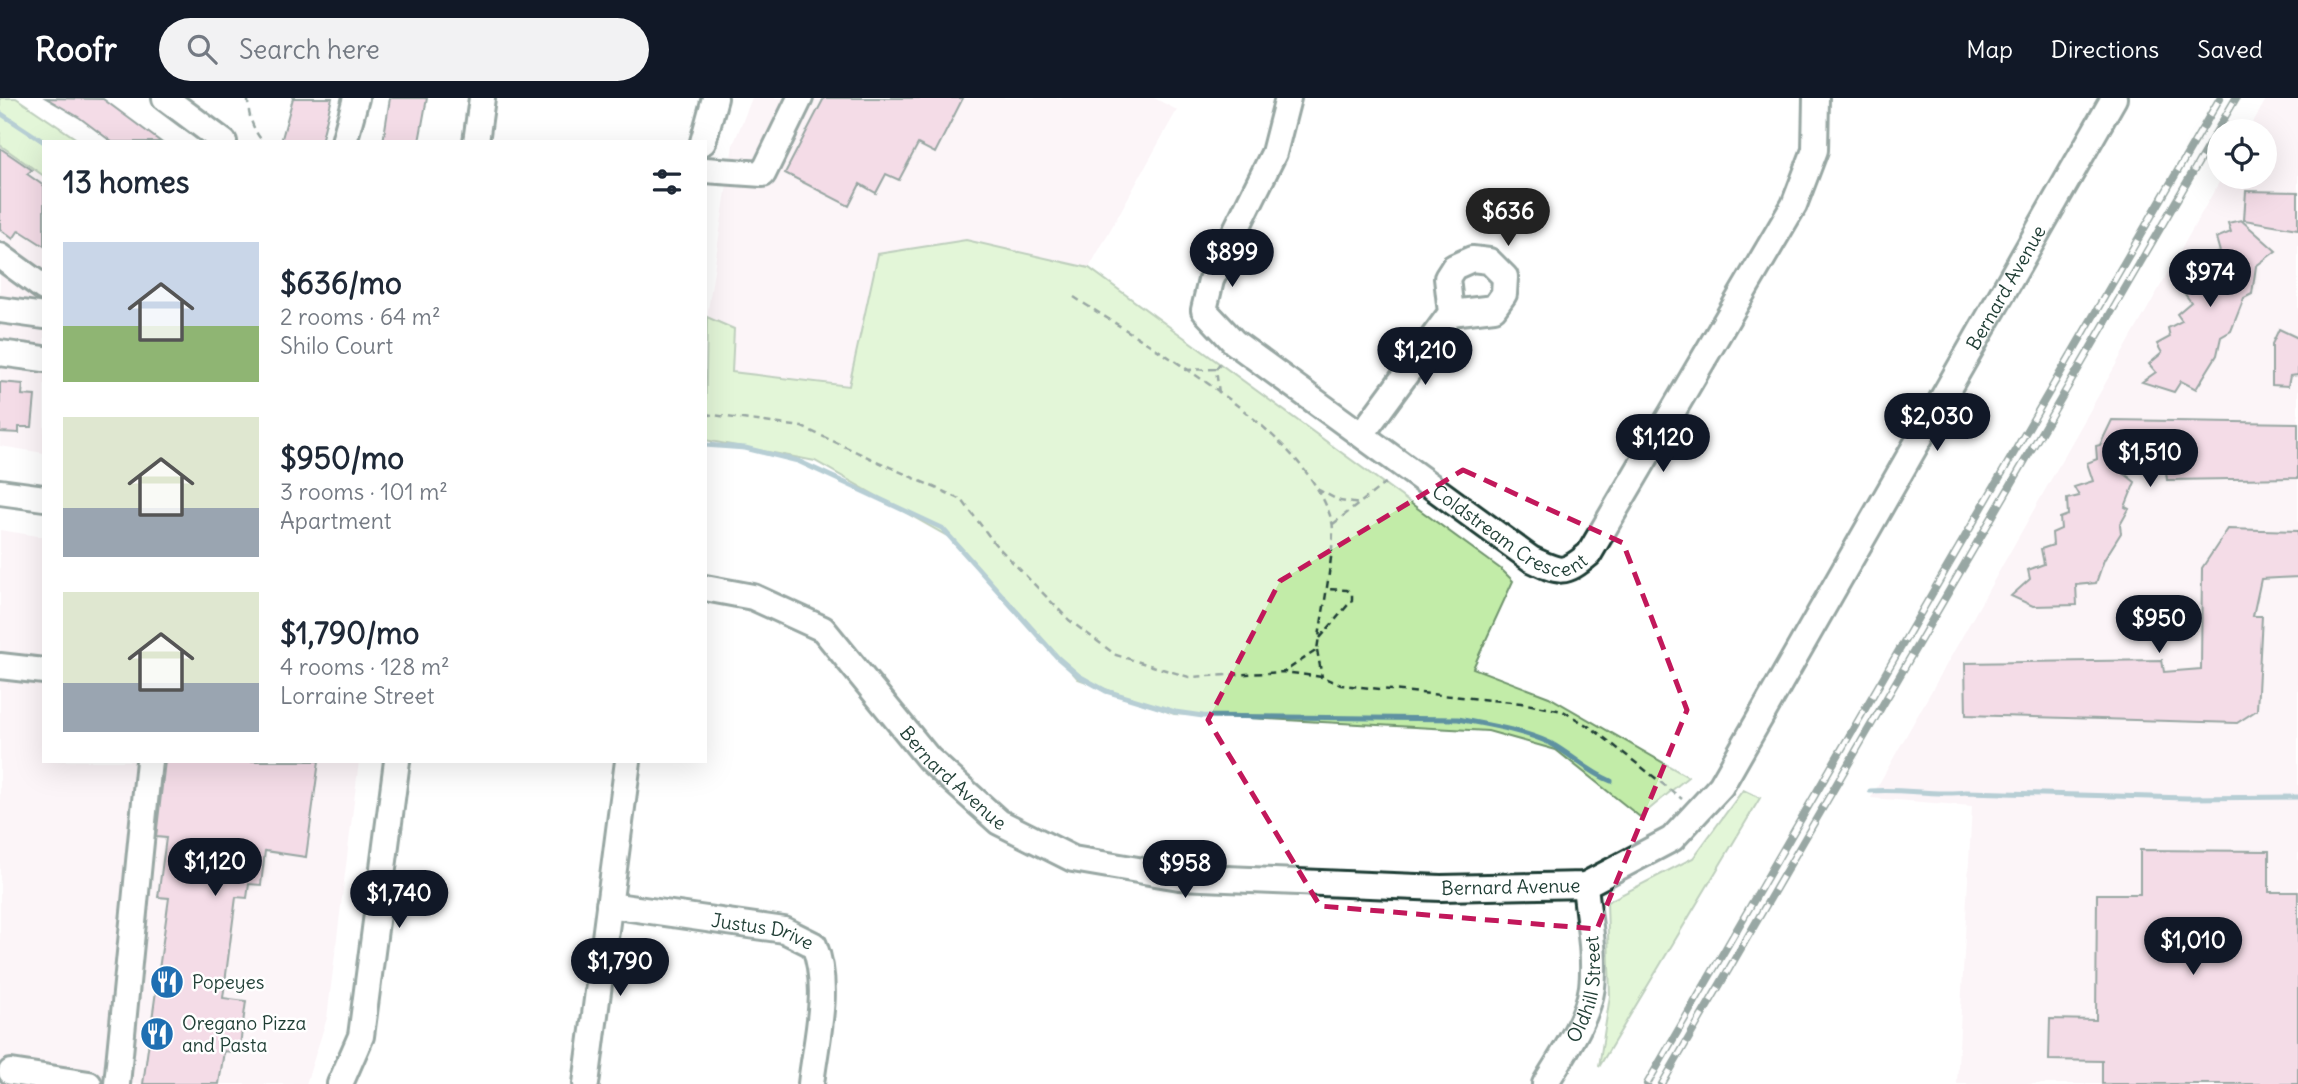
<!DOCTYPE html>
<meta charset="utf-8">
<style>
:root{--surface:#fff;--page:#f2f2f3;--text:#1f2937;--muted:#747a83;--accent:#111827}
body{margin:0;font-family:Delius,sans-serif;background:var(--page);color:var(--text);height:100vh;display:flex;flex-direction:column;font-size:26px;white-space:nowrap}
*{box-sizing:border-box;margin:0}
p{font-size:23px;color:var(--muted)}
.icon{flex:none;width:38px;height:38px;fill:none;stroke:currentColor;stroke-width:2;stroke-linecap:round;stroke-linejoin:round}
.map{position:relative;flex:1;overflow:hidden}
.details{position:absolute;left:42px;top:42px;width:665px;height:623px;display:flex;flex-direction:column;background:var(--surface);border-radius:0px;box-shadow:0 7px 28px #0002}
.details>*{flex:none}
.buttons{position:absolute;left:2207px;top:21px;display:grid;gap:14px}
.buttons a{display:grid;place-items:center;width:70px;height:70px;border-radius:50%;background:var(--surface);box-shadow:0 7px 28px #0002;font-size:35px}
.price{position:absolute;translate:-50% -60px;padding:0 16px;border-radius:24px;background:var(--accent);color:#fff;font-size:23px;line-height:46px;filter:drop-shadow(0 2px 4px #0008)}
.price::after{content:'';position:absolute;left:50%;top:42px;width:21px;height:16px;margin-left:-10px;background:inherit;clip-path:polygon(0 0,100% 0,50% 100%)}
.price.selected{background:#222;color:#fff}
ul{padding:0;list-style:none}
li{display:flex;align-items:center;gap:21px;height:175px;padding:0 21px}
li span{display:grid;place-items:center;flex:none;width:196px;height:140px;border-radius:0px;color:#555}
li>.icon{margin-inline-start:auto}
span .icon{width:84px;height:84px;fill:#fffc;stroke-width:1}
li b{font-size:30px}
h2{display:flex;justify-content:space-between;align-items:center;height:84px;padding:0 21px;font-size:30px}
header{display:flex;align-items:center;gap:42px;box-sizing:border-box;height:98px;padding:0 35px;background:var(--accent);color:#fff}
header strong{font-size:33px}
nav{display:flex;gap:38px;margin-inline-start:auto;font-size:24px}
.search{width:490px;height:63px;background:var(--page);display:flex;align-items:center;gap:18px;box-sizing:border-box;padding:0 24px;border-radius:38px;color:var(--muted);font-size:26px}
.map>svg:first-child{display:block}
</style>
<header>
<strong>Roofr</strong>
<div class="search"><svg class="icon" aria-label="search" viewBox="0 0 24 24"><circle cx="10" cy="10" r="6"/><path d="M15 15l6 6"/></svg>Search here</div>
<nav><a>Map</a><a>Directions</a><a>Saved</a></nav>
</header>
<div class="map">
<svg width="2298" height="986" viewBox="0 0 2298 986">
<rect width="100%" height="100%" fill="#fff"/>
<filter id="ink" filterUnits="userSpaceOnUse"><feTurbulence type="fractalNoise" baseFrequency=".0143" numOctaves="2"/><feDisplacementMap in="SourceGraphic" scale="14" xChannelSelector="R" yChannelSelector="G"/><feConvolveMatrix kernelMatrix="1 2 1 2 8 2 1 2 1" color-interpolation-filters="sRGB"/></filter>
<g filter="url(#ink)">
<path fill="#f8e8ef" d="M752 0H1154L1177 12 1089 170 966 142 878 157 849 288 732 274 734 231 707 219 733 47Z
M2267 0H2298V986H1957L1972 708 1871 700 2222 79H2264V33H2248Z
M0 47 44 78V355L0 348Z
M0 432 44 439V663H359L327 920 306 986H0Z"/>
<path fill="#c2eca8" stroke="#70946e" stroke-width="2" d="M0 0H16L81 44H44V78L0 47Z
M966 142 1089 170 1502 472 1513 483 1473 570 1549 599 1688 679 1640 719 1556 652 1488 633 1174 616 1078 581 954 442 815 363 705 342 707 219 734 231 732 274 849 288 878 156Z
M1743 692 1760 700 1599 969 1610 898 1607 804 1693 760Z"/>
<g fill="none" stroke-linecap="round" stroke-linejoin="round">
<path stroke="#5e92a1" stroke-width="5" d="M0 15 44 44
M705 347 745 350 798 363 942 430 1058 560 1079 578 1106 593 1175 614 1203 618 1458 621C1488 627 1522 632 1550 645 1571 656 1588 674 1611 683
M1870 693C1903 690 1933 698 1966 694L2187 700 2298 699"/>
</g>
<path fill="#e7b2cb" stroke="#1f3d34" stroke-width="2" d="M46 0 103 1 161 44H112L80 20Z
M293 0H332L321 44H281Z
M390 0H427L419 44H383Z
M824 0H963L935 55 918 46 899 82 886 76 876 95 860 86 849 108 785 75Z
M0 50 32 72 27 76 44 88V148L19 132 13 141 0 131Z
M2246 93 2298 94V131L2244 122Z
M2241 122 2276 153 2256 168 2252 196 2244 200 2231 233 2221 239 2217 257 2196 291 2181 283 2174 294 2142 284 2156 274 2149 266 2162 255 2157 246 2170 239 2168 230 2182 223 2177 216 2191 204 2181 191 2200 187 2198 176 2209 172 2206 159 2220 154 2216 140 2231 134 2228 125Z
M2279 231 2298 240V277L2290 278 2288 288 2272 287V246Z
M0 284 23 286 22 297 35 298 32 329H19V335L0 334Z
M2112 322 2298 325V380L2167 382 2165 365 2106 361 2135 384 2125 409 2129 411 2120 427 2121 435 2104 462 2096 485 2076 487 2077 507 2033 508 2011 498 2030 481 2028 472 2044 466 2041 451 2053 447 2052 435 2061 431 2060 420 2068 417 2067 401 2079 398 2074 389 2093 383 2087 365 2097 361 2096 348 2100 347Z
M2228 431 2298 433V479L2261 481 2253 518H2262L2257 612 2237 625 1966 617 1965 565 2162 562 2164 574 2201 571 2202 470Z
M165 663H319L306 759 265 753 261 787 249 786 247 800 236 799 223 900 246 903 239 955 224 953 219 986H143L169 800 158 799 166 740 156 739Z
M2140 752 2269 753V794H2298V986H2102V963L2049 962 2050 921 2096 922 2097 796H2140Z"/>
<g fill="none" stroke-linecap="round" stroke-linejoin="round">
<g stroke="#1f3d34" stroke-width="30">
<g id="minor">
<path d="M165 0 224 44"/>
<path id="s1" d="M1288 0 1274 55 1211 182 1204 212 1234 244 1531 461C1560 475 1564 477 1589 456L1794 107 1815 52 1816 0"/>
<path d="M344 44 356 0"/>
<path d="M476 44 482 0"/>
<path d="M703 44 715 0"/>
<path d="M705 72 763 76 800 0"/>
<path d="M0 158 44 190"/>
<path d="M0 212 44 218"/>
<path d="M0 255 44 261"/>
<path d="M1362 336 1451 215 1447 180 1454 169 1472 161 1489 163 1505 179 1504 196 1494 210 1451 215"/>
<path d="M0 394 44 400"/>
<path id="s2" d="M705 490 753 499 823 531 929 661 999 724 1073 761 1179 779 1441 790 1585 787 1672 741 1721 688 2114 0"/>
<path d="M0 568 44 573"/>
<path id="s3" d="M609 807 784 832 814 847C831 890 816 941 811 986"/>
<path d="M11 974 89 986"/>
<path d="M117 986 149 663"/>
<path d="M340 986 361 938 397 663"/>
<path d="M586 986 628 663"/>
<path id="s4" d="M1545 986C1562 957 1587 924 1592 889 1596 856 1588 820 1585 787"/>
</g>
</g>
<path stroke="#1f3d34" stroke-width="2.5" stroke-dasharray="7 5" stroke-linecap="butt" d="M248 0C248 17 252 30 263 44
M1074 199C1151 250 1307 332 1332 424 1337 441 1320 529 1317 552L1284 574
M1185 272 1216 271
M1219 295 1216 271 1222 262
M705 316 802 329 962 402 995 446 1069 522 1116 557 1189 579 1284 574 1322 579 1341 587 1521 605 1563 613 1593 631 1682 701
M1317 391 1340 403 1360 406
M1333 426 1388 383
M1320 540 1352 502V496L1347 492 1325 491
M1317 552 1322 579"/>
<use href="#minor" stroke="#fff" stroke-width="24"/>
<g stroke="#1f3d34" stroke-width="8">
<path id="rail" d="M1647 986 2220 0
M1662 986 2236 0"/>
</g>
<use href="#rail" stroke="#fff" stroke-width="5" stroke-dasharray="16" stroke-linecap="butt"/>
</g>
</g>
<path d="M0 0H2298V986H0ZM1463 372 1623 445 1687 612 1597 831 1320 808 1208 622 1280 483Z" fill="#fff" fill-opacity=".55" fill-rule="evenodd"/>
<path fill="none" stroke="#c2185b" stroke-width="5" stroke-dasharray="14 9" stroke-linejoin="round" d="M1463 372 1623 445 1687 612 1597 831 1320 808 1208 622 1280 483Z"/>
<defs>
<g id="restaurant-disc" transform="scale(1.75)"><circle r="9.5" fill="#1f6fb2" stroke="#fff"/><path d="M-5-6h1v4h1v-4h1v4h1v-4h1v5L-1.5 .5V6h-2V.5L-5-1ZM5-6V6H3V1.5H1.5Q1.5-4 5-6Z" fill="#fff"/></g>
</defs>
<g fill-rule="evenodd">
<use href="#restaurant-disc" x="167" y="884"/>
<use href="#restaurant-disc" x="157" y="936"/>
</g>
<g text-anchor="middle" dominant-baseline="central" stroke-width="5" stroke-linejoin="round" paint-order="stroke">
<g font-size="19" fill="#1f3d34" stroke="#fff">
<text stroke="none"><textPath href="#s2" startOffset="1729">Bernard Avenue</textPath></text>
<text stroke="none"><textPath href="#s1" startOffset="611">Coldstream Crescent</textPath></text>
<text stroke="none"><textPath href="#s2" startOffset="324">Bernard Avenue</textPath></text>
<text stroke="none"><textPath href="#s2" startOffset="910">Bernard Avenue</textPath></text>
<text stroke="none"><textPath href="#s3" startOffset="156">Justus Drive</textPath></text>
<text stroke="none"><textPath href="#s4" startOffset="105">Oldhill Street</textPath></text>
</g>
<g font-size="19" fill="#1f3d34" stroke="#fff" text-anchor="start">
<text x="192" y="884">Popeyes</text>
<text x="182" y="925">Oregano Pizza<tspan x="182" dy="22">and Pasta</tspan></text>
</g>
</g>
</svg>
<div class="buttons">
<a><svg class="icon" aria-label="locate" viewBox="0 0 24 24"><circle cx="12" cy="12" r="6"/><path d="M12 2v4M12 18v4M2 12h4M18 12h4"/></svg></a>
</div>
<b class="price selected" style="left:1508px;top:150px">$636</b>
<b class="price" style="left:1232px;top:191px">$899</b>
<b class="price" style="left:2210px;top:211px">$974</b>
<b class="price" style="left:1425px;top:289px">$1,210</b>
<b class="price" style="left:1937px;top:355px">$2,030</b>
<b class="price" style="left:1663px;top:376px">$1,120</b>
<b class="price" style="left:2150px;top:391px">$1,510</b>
<b class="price" style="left:2159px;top:557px">$950</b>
<b class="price" style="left:215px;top:800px">$1,120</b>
<b class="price" style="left:1185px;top:802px">$958</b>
<b class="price" style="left:399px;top:832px">$1,740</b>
<b class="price" style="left:2193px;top:879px">$1,010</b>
<b class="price" style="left:620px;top:900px">$1,790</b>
<section class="details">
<h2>13 homes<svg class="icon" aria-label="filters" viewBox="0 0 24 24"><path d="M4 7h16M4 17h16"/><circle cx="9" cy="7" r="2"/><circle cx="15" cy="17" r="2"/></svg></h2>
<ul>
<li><span style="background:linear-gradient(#c9d6e8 60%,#8fb573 0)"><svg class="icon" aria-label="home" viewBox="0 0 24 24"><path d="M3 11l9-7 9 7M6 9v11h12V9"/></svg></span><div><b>$636/mo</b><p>2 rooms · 64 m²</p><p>Shilo Court</p></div></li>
<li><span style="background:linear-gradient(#dfe7d0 65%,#9aa5b1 0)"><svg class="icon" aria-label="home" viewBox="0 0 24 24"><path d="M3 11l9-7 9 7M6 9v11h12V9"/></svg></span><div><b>$950/mo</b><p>3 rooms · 101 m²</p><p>Apartment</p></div></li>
<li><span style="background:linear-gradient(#dfe7d0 65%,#9aa5b1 0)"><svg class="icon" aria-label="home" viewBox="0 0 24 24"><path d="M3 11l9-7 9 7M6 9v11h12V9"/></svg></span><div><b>$1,790/mo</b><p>4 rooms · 128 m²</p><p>Lorraine Street</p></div></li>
</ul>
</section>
</div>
